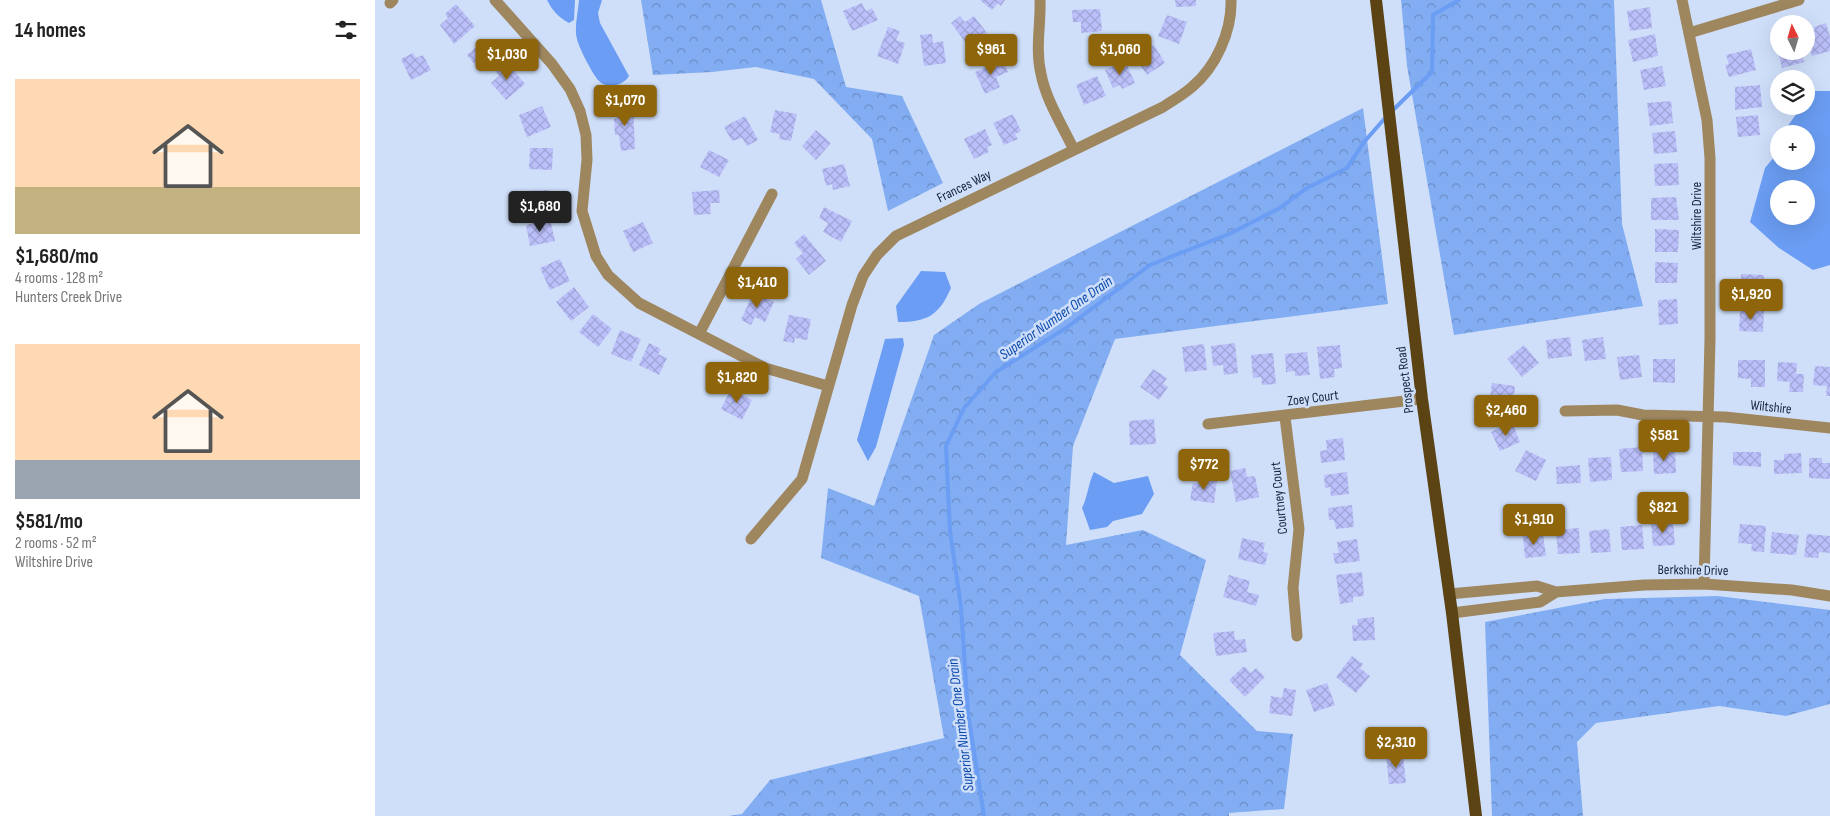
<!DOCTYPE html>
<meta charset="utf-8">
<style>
:root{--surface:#fff;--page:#f2f2f2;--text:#222;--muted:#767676;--accent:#8e650a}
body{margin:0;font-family:"Sofia Sans Condensed",sans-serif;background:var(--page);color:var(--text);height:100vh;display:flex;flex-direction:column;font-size:19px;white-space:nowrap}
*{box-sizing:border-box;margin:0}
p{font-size:16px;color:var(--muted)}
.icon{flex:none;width:28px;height:28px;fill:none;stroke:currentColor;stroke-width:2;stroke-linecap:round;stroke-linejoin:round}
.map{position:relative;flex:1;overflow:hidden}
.side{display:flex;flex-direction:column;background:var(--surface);width:375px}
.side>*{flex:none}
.needle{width:32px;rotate:355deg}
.buttons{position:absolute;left:1395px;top:15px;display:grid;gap:10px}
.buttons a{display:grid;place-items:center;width:45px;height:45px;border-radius:50%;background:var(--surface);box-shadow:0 5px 20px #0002;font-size:25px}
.price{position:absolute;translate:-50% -42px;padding:0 11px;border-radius:5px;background:var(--accent);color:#fff;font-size:16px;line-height:32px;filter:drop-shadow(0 1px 2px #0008)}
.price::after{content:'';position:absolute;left:50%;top:30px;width:15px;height:11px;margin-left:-8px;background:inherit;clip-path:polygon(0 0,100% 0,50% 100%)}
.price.on{background:#222;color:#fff}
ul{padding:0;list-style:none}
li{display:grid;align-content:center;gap:10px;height:265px;padding:0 15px}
li span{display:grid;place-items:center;height:155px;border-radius:0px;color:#555}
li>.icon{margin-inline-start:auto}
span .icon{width:90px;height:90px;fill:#fffc;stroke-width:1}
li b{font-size:21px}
h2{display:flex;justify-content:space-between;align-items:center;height:60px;padding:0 15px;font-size:21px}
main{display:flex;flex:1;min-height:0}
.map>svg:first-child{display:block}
</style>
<main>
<section class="side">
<h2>14 homes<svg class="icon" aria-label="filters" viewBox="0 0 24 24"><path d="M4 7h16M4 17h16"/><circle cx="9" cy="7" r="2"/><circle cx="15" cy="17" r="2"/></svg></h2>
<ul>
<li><span style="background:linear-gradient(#ffd9b3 70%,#c2b280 0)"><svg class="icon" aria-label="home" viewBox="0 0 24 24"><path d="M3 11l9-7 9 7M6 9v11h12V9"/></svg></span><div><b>$1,680/mo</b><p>4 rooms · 128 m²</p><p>Hunters Creek Drive</p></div></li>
<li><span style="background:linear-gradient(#ffd9b3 75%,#9aa5b1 0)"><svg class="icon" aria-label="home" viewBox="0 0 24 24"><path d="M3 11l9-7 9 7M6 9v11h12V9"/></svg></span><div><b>$581/mo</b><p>2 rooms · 52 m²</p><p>Wiltshire Drive</p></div></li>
</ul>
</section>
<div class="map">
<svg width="1455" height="816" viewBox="0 0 1455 816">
<defs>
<pattern id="forest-crowns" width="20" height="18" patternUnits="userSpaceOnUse" patternTransform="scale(1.25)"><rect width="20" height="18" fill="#83adf2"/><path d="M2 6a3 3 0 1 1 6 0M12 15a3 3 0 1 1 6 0" fill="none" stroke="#6a8dc5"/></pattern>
<pattern id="building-cross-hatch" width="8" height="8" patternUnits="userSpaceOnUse" patternTransform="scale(1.25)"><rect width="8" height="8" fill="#bbc0fa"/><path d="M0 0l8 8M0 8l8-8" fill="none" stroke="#a0a5d7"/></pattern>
</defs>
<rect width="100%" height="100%" fill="#cfdffa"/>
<path fill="url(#forest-crowns)" d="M266 0H446L471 87 527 96 568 183 513 211 497 139 439 79 381 67 337 72 278 75Z
M1026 0H1239L1247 224 1268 306 1079 335 1032 66Z
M988 108 1013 304 740 339 698 446 691 545 768 530 831 560 805 655 882 731 918 734 909 809 854 813V816H353L367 814 395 780 569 738 544 596 446 558 453 488 499 506 559 335 604 304Z
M1343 596 1455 610V704L1411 716 1344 706 1221 723 1202 742 1208 816H1117L1110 622 1230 599Z"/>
<path fill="#6a9df3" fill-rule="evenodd" d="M172 0H200L199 20 194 23C183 17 177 10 172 0Z
M204 0H227L223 13 225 23 254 76C249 85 232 90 224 81 218 75 204 48 202 39 199 28 203 12 204 0Z
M1438 91H1455V265L1438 270 1404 248 1375 222 1390 168 1404 151V161H1431V134H1407L1427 106H1431V100ZM1404 189H1431V216H1404Z
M546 271 570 272 576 288C564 315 553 322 523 322L521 306Z
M528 338 529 345 501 447 493 461 482 440 510 339Z
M719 472 739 483 773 476 779 494 767 514 738 521 732 527 715 530 707 508C713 496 713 484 719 472Z"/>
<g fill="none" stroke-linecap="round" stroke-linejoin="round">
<path stroke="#6a9df3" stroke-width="4" d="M1016 112 1057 72 1058 15 1084 0
M609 816 593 713 586 607 575 531 571 446 589 408 621 372 691 328 775 265 854 234 905 208 932 188 972 168 989 142 1011 117"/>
</g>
<path fill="url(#building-cross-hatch)" d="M605 0H630L626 6 623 3 617 10Z
M800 0H821V6L801 7Z
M487 3 491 11 497 8 503 20 477 31 468 11Z
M81 4 100 26 79 44 65 25 73 18 70 14Z
M1275 7 1277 28 1255 31 1252 11Z
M725 9 727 31 706 33V22H698L697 10Z
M792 15 812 22 804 44 783 36Z
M585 16 590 22 599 16 612 33 594 47 576 23Z
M1451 23 1455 37V51L1437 56 1431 33 1440 30 1439 27Z
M513 27 525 31 521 40 530 43 523 64 502 56Z
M557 34 558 43 568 41 571 63 549 66 545 35Z
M1280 34 1283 56 1258 62 1253 40Z
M108 41 123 59 106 72 92 55Z
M1401 44H1404V51H1426L1429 62 1407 68Z
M779 45 790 63 772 75 760 57Z
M1376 49 1381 70 1354 77 1350 65 1354 64 1351 55Z
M38 53 41 58 48 55 56 70 36 80 26 59Z
M628 60 633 72 621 77 625 87 610 94 600 72Z
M750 61 760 83 747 89 745 85 738 88 730 70Z
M132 62 150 84 131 100 116 83 124 76 121 71Z
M1287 66 1291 86 1269 90 1265 70Z
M722 76 731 96 709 105 701 85Z
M1385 85 1387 107 1360 110V87Z
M1296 101 1298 123 1275 126 1272 103Z
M258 104 260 149 246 151 244 135H240L239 119H242L241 106Z
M167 106 176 127 152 137 144 115Z
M400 110 422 114 416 141 404 139 405 134 395 132Z
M638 114 646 131 640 134 643 139 629 145 618 123Z
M1383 115 1385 135 1363 137 1361 117Z
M370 116 383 140 372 146 367 138 357 141 349 127Z
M610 129 617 145 612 147 614 152 599 159 589 139Z
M441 130 456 143 441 160 427 146Z
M1300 131 1302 152 1279 154 1277 133Z
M155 148H178L177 170 154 169Z
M334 150 354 160 344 177 325 167Z
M1303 163 1304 185 1280 186 1279 164Z
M469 164 475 186 458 190 457 184 451 186 447 169Z
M174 190 175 204 169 205V212L152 213 151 191Z
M344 190 345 203H335L336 214 319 215 317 192Z
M1301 197 1304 220H1276V198Z
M449 207 477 221 466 242 448 232 453 223 444 218Z
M175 219 180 241 155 246 151 225Z
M268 222 278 243 258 252 248 231Z
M1280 229 1304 230 1303 252H1280Z
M429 234 451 261 434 275 421 259 428 253 419 243Z
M185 259 195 281 175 290 165 268Z
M1280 262 1303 263 1302 283H1280Z
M1366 274 1389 275 1388 297 1365 296Z
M199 287 214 307 196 321 181 302Z
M378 293 399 302 390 322 380 317 376 325 366 320Z
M1302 299 1303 324 1284 325 1283 300Z
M1365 309 1389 310 1388 332 1364 331Z
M218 314 237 329 223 347 204 332Z
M414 315 436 319 432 340 420 338 419 343 408 341Z
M245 330 266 339 256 362 236 354Z
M1195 337 1197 356 1173 359 1171 340Z
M1228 337 1231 359 1210 361 1207 340Z
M274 343 286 349 283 354 292 358 284 375 264 365Z
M860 343 863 373 849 375 848 365 838 366 836 346Z
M829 344 832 370 810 372 807 347Z
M965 345 967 368 959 369 960 377 945 379 942 347Z
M1149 345 1164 363 1147 377 1132 359Z
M932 352 935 375 920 376V371L911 372 910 354Z
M898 353 901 384 887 385 886 377 878 378 876 355Z
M1264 355 1267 377 1245 380 1242 357Z
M1278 359H1300V383L1278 382Z
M1363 360H1390V387H1376V379L1363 378Z
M1403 362 1422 363 1421 374H1429L1428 392H1414L1415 382 1402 381Z
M1440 366 1455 367V396H1451L1452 386 1438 385Z
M778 369 792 378 788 384 793 387 784 400 765 387Z
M1117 383 1140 386 1138 408 1114 405Z
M356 389 377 400 367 420 346 409Z
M779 419 781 444 755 445 754 421Z
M1137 422 1145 442 1125 451 1116 432Z
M968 438 970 460 946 463 945 451 952 450 951 440Z
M1267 447 1268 471 1246 472 1244 449Z
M1151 450 1171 460 1161 481 1140 471Z
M1300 451 1301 473 1279 474 1278 452Z
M1358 452H1386V467L1358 465Z
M1426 453 1427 473 1399 474V460H1409V454Z
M1236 457 1237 480 1215 482 1213 458Z
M1434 458H1447V463H1455V479L1434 478Z
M1205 465 1206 483 1182 484 1181 467Z
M870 468 872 477 880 476 884 497 861 502 855 471Z
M972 472 974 494 956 496 955 487 950 488 949 475Z
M828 478 842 480 839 503 815 500 818 483 828 484Z
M977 505 979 527 961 529 959 520H954L953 508Z
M1298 521 1300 545 1278 546 1276 522Z
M1365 524 1391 526 1389 552 1376 551 1377 544 1363 543Z
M1267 525 1269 549 1247 550 1245 527Z
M1204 528 1205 553 1183 554 1181 530Z
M1234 529 1236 552 1216 553 1214 531Z
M1397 532 1424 535 1421 555 1395 553Z
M1168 534 1171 556 1150 558 1148 536Z
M1432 534 1455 536V553L1444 552 1443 558 1429 557Z
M867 538 890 543 888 552 893 553 890 565 863 559Z
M982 539 985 561 960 564 958 553H964L962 542Z
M987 572 989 596 978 597V602L965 604 961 575Z
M854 575 875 581 872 592 884 595 881 606 848 597Z
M999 617 1000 640 978 641 977 625H983L982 619Z
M859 631 860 640 870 639 872 652 841 656 838 633Z
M977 656 988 664 985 668 995 676 981 693 961 677Z
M869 666 876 673 881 668 890 677 870 697 854 680Z
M952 683 960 705 939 712 931 690Z
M909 688 921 690 917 716 894 713 896 696 907 698Z
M1028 754 1031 783 1014 784 1011 756Z"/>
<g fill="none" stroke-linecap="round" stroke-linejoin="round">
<path stroke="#9e875f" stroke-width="11" d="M120 0 177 64 195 89 205 111 211 135 212 160 207 211 221 256 233 275 264 303 390 368 453 386
M665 0C666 24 660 49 666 74 671 100 687 125 698 148
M1307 0 1332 120 1335 158V339L1329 584
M15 3 18 0
M1314 33 1424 0
M324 334 397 194
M1190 411 1242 410 1268 415 1350 417 1455 428
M910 417 924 529 918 588 922 636
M833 424 1047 399
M376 539 427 479 477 305 488 276 502 255 521 236 788 107C797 101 808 95 817 87 841 67 857 31 856 0
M1074 594 1162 586 1181 592 1269 585 1329 584 1417 590 1455 596
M1077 613 1165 602 1181 592"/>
<path stroke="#5b4314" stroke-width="12" d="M1001 0 1047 399 1077 613 1101 816"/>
</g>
<g text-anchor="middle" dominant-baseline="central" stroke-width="5" stroke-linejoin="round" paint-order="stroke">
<g font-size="14" fill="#15243d" stroke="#cfdffa">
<text transform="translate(589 186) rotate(-26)">Frances Way</text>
<text transform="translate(1321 216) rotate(-90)">Wiltshire Drive</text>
<text transform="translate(1030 380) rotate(-97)">Prospect Road</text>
<text transform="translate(938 398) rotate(-7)">Zoey Court</text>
<text transform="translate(1396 407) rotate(6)">Wiltshire</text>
<text transform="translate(904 498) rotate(-96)">Courtney Court</text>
<text transform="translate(1318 570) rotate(1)">Berkshire Drive</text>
</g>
<g font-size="15" font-style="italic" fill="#0b49ab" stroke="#cfdffa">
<text transform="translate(681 318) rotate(-35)">Superior Number One Drain</text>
<text transform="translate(586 725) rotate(-97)">Superior Number One Drain</text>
</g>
</g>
</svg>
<div class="buttons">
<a><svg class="needle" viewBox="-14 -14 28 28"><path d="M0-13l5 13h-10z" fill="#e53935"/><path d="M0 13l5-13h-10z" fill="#767676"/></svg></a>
<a><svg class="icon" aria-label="layers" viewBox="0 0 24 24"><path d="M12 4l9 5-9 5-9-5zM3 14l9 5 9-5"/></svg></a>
<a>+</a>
<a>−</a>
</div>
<b class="price" style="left:616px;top:76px">$961</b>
<b class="price" style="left:745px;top:76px">$1,060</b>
<b class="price" style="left:132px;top:81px">$1,030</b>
<b class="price" style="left:250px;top:127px">$1,070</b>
<b class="price on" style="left:165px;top:233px">$1,680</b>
<b class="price" style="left:382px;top:309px">$1,410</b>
<b class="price" style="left:1376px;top:321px">$1,920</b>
<b class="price" style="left:362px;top:404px">$1,820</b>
<b class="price" style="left:1131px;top:437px">$2,460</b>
<b class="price" style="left:1289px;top:462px">$581</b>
<b class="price" style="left:829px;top:491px">$772</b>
<b class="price" style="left:1288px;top:534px">$821</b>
<b class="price" style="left:1159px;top:546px">$1,910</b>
<b class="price" style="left:1021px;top:769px">$2,310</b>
</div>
</main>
